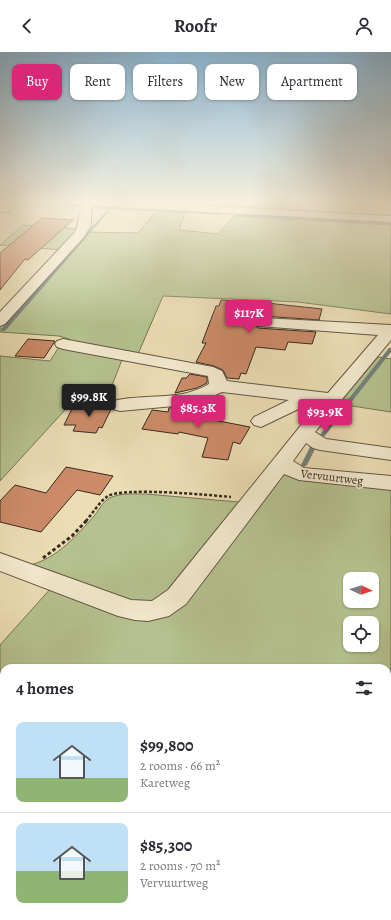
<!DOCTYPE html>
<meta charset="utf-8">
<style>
:root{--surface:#fff;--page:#f7f7f7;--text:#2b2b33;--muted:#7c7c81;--line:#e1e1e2;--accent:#db2777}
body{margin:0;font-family:Alegreya,serif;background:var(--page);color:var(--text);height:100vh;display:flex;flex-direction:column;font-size:15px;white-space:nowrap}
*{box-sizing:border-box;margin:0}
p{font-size:13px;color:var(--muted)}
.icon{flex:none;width:22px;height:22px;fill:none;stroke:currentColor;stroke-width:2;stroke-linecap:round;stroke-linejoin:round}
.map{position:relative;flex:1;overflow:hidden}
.panel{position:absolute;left:0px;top:612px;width:391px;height:256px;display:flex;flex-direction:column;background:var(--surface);border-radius:12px 12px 0 0;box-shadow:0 1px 3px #0004}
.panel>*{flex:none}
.banner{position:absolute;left:12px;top:12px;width:367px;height:36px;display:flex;gap:8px}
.needle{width:26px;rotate:94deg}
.tools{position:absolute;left:343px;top:520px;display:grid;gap:8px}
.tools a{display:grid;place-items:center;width:36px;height:36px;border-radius:8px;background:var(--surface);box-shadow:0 1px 3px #0004;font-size:20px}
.price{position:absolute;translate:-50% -34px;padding:0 9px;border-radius:4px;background:var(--accent);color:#fff;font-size:13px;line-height:26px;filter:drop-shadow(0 1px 2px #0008)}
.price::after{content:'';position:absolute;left:50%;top:24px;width:12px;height:9px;margin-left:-6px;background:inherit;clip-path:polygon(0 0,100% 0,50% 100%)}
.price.selected{background:#222;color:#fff}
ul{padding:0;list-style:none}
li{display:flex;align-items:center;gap:12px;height:100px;padding:0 16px}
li+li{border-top:1px solid var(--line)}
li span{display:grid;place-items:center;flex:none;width:112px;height:80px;border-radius:8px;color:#555}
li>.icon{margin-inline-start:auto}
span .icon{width:48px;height:48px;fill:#fffc;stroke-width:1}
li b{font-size:17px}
h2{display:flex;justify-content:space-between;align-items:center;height:48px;padding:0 16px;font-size:17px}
.tag{padding:0 14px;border-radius:8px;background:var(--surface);box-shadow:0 1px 3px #0004;font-size:14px;line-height:36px}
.tag.selected{background:var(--accent);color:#fff}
header{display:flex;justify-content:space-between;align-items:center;height:52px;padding:0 16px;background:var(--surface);font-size:18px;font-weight:600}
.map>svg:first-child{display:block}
</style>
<header><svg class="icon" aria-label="back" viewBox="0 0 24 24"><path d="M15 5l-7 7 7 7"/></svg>Roofr<svg class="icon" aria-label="person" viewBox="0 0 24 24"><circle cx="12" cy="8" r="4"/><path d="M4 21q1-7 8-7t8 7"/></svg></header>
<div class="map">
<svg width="391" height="868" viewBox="0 0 391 868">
<rect width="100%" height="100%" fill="#ecddb4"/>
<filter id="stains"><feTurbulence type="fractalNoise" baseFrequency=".005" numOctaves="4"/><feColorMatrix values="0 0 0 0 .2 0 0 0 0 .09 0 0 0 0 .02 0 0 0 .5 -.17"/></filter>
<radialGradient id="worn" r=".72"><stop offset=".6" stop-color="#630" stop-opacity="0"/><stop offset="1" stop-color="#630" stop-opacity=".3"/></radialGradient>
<path fill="#b5c28f" stroke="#767758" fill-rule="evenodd" d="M250 150H299L296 161 247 158Z
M156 159 185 161 179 178 218 182 234 164 391 173V262L298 250 163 244 138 302 66 291 69 287 59 284 0 280V274L84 180 138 181Z
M23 173 80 177 63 198 0 193Z
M59 295 123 305 106 349 75 347 0 429V304L50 309Z
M378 305 391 307V360L339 352Z
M282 417 391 437V789H387V616H4V668L0 666V593L52 535 149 565ZM350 527H372V549H350ZM350 571H372V593H350Z
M146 442 239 450 241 453 167 549 145 556 30 513C58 506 77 483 95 463 99 457 105 447 112 445 122 441 135 442 146 442Z"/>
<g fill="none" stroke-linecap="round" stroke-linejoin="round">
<path fill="#74817c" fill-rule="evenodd" d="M2 150H11L12 151 11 152Z
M16 150 82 153 83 154 82 155 17 152Z
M93 154 147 157 149 158 147 159 111 157 5 279H1V277L108 157 94 156Z
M154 157 220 161 222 162 220 163 155 159Z
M233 162 391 171V173L234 164Z
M389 296H391V300L323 386H319L318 385 319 384Z
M313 393 316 395 307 413 304 415 302 414 301 413 310 395Z"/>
</g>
<path fill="#cc8b69" stroke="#362c20" d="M42 166 73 168 38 199 28 208 25 207 0 238V201Z
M221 248 267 251 322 257 319 268 263 264 257 267 254 271 258 276 316 280 312 292 288 290 285 298 256 295 246 322 241 321 239 327 227 326 223 318 214 314 196 310 206 291H202L216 254H219Z
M28 287 55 289 44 306 15 304Z
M190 322 207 325V331L197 336 175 341 182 326H186Z
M203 350 198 365 250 375 240 392 233 390 228 408 202 405 208 386 179 380 178 382 142 377 152 358 168 360 169 356Z
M88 351 109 352 107 357H111L102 376 99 375 96 381 73 379 76 373H64L73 355 85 356Z
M66 415 113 424 100 443 77 438 41 480 0 470V449L15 433 46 441Z"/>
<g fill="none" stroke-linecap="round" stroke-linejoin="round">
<g stroke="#645845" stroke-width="2">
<path id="minor" d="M7 150H19L9 160H1L0 157Z
M70 150H139L391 164V170L94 154 91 159V173L84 185 5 272 0 274V260L75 180C80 171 77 162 83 154L71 152Z
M263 266 391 273V288L315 380 326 387 391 396V408L320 398 313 396 306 391 293 409 304 416 391 424V438L299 428 284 422 186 552 169 564 148 569 135 568 118 564 0 519V501L131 548 152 549 168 538 319 351 313 350 261 375 254 373 251 369 254 365 289 348 222 340 204 348 185 353 120 359 113 357 111 353 113 349C146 341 179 350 209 332L208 324 63 297 57 295 55 292 57 289 63 287 213 315 222 319 227 329 328 341 378 283 258 274 255 271 258 268Z"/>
</g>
<path stroke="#362c20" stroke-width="2.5" stroke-dasharray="3 2" stroke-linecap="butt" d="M86 469C92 462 100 449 108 444 123 435 210 443 231 445"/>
<path stroke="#362c20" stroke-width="3" stroke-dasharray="3.5 2.5" stroke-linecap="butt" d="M43 506 72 484 87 468"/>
<use href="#minor" fill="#f3e9ce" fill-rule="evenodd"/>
</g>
<linearGradient id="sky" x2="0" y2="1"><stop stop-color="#8ab6d5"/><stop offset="0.55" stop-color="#f6f0dd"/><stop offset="1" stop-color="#f6f0dd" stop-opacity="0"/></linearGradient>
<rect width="391" height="272" fill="url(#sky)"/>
<g text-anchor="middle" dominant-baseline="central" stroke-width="3.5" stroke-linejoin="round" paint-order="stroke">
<g font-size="12" fill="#362c20" stroke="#f3e9ce">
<text transform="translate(332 425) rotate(7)">Vervuurtweg</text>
</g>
</g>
<rect width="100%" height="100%" filter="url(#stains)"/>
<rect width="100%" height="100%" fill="url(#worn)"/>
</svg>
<div class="tools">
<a><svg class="needle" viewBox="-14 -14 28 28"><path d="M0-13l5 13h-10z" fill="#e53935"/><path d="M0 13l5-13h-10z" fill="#7c7c81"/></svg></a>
<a><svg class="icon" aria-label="locate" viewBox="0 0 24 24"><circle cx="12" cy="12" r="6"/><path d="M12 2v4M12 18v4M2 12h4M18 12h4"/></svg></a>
</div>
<b class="price" style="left:249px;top:282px">$117K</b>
<b class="price selected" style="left:89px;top:366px">$99.8K</b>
<b class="price" style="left:198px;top:377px">$85.3K</b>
<b class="price" style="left:325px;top:381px">$93.9K</b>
<div class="banner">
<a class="tag selected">Buy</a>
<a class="tag">Rent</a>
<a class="tag">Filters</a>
<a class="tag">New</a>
<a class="tag">Apartment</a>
</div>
<section class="panel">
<h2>4 homes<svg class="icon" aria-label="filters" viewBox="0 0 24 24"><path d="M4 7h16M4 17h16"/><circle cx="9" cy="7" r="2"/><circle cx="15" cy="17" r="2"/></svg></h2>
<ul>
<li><span style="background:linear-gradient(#bfe0f5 70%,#8fb573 0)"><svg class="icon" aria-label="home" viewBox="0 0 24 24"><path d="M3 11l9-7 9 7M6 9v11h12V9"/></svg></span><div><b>$99,800</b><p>2 rooms · 66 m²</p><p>Karetweg</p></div></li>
<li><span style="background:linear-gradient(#bfe0f5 60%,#8fb573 0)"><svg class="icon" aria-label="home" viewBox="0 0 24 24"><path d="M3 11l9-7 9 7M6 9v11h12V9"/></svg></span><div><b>$85,300</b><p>2 rooms · 70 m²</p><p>Vervuurtweg</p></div></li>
</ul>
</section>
</div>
